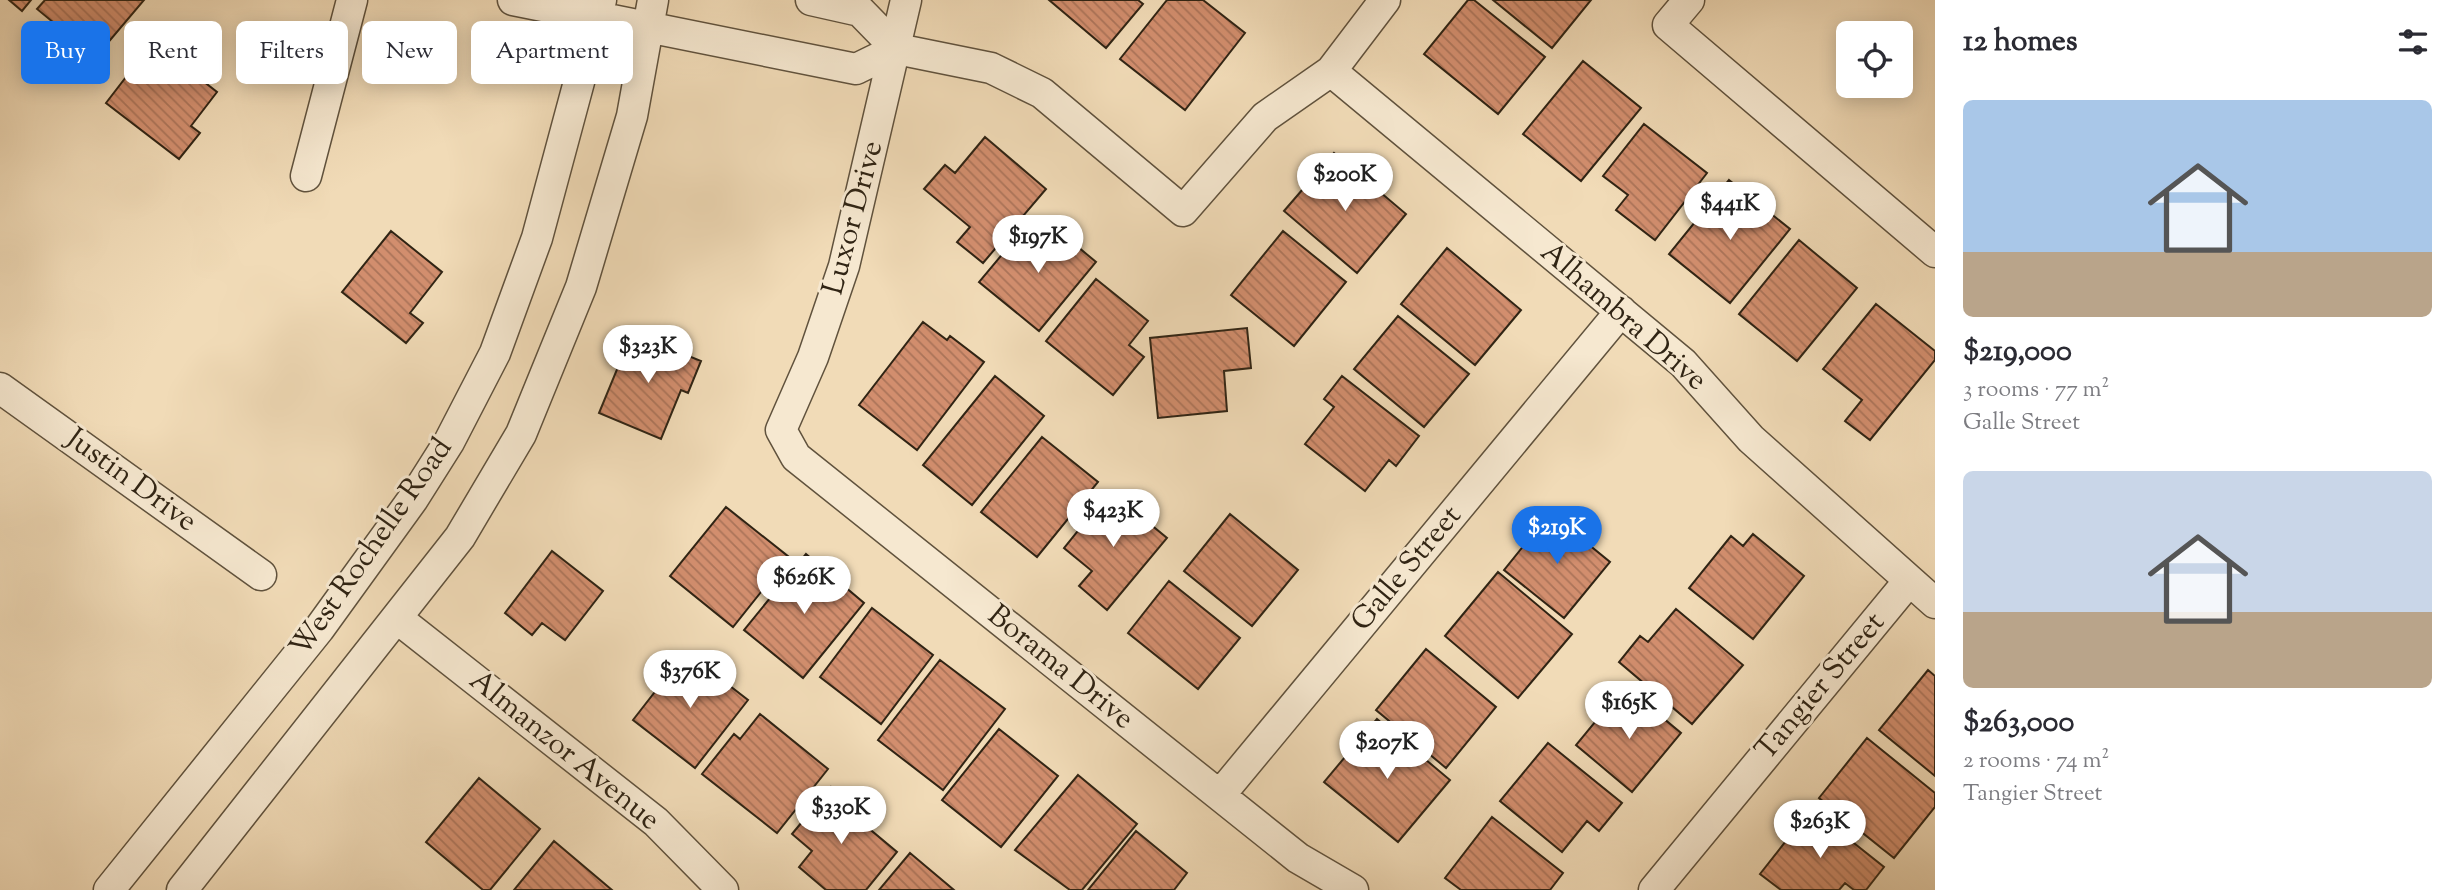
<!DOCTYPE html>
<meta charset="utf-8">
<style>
:root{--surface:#fff;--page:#f2f2f3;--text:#2b2b33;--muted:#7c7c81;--accent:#1a73e8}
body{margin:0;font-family:"Sorts Mill Goudy",serif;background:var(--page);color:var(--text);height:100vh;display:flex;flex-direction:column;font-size:26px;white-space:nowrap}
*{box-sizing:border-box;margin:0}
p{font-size:23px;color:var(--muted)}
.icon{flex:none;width:38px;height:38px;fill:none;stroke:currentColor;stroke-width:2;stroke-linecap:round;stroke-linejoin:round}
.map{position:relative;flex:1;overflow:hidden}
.sheet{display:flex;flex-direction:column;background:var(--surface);width:525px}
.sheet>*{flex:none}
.hud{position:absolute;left:21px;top:21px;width:665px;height:63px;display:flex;gap:14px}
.controls{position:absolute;left:1836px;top:21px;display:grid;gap:14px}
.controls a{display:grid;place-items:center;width:77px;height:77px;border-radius:10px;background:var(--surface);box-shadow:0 4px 18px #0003;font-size:35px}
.price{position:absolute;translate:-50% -60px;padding:0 16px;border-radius:24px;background:#fff;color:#222;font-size:23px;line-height:46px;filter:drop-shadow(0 2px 4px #0008)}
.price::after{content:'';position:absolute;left:50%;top:42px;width:21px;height:16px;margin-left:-10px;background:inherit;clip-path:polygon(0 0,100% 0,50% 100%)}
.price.selected{background:var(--accent);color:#fff}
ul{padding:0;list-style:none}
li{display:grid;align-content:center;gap:14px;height:371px;padding:0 28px}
li span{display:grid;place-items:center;height:217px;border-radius:10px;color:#555}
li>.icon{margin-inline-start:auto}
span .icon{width:126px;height:126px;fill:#fffc;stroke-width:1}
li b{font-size:30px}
h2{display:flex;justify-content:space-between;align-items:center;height:84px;padding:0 28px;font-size:30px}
.tag{padding:0 24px;border-radius:10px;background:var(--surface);box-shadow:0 4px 18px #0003;font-size:24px;line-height:63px}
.tag.selected{background:var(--accent);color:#fff}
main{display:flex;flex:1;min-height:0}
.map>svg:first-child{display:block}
</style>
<main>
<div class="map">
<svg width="1935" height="890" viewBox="0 0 1935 890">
<defs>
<pattern id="building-back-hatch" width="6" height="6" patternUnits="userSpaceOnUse" patternTransform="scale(1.75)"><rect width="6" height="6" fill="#d28e6e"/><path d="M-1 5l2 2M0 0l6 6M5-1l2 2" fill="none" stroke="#ab7459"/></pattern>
</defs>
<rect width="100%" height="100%" fill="#f1dbb7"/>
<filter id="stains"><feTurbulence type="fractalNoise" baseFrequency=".00286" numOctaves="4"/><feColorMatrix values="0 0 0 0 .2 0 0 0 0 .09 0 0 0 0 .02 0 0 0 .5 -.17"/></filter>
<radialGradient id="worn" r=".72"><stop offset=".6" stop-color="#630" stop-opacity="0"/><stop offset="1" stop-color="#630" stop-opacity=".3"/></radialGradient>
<path fill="url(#building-back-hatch)" stroke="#302414" stroke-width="2" d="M9 0H31L22 11Z
M45 0H144L89 65 64 44 71 37 37 9Z
M1049 0H1138L1143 4 1106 48Z
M1167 0H1203L1245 33 1185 110 1120 59Z
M1468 0H1474L1545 57 1498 114 1424 54Z
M1493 0H1591L1552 48Z
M153 42 217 92 191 126 200 133 179 159 106 103Z
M1583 61 1641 108 1581 181 1523 134Z
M1644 124 1707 173 1655 240 1616 210 1628 195 1603 176Z
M985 137 1046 189 983 263 957 242 970 227 924 189 945 165 955 173Z
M1334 153 1406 214 1357 273 1284 211Z
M1729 180 1790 229 1730 303 1669 254Z
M1026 226 1042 240 1053 226 1096 262 1039 331 979 282Z
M391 231 442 272 410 313 423 323 406 343 342 292Z
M1283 231 1346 282 1294 346 1231 295Z
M1799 240 1857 288 1797 361 1739 314Z
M1447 248 1521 310 1475 365 1401 304Z
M1096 279 1148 321 1129 345 1144 357 1113 395 1046 341Z
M1876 304 1935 351V360L1870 440 1845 421 1862 400 1823 369Z
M1398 316 1469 374 1424 427 1354 369Z
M923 322 947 340 950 336 984 362 917 450 859 405Z
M1247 328 1251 368 1224 371 1227 411 1158 418 1150 338Z
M632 333 701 361 688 393 681 390 661 439 599 413Z
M995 376 1044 416 972 505 923 465Z
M1342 376 1419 436 1396 466 1389 460 1365 491 1305 444 1334 407 1324 399Z
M1042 437 1098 482 1037 557 981 512Z
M1110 491 1167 538 1107 610 1079 586 1092 571 1064 548Z
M726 507 789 557 733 627 670 576Z
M1550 513 1610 562 1564 618 1504 570Z
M1230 514 1298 570 1252 626 1184 571Z
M1753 534 1804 576 1753 639 1689 588 1731 536 1743 546Z
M552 551 603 591 565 640 542 623 532 635 505 613Z
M806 554 864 603 803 678 744 630Z
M1498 572 1572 634 1518 698 1445 636Z
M1169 581 1240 638 1198 689 1128 633Z
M872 608 933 655 881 724 820 677Z
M1676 609 1743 665 1692 724 1619 662 1640 636 1648 642Z
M1426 649 1496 707 1446 768 1376 710Z
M686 652 748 700 695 768 633 720Z
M940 660 1005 709 943 790 878 740Z
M1928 670 1935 676V776L1879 730Z
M1633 693 1681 733 1632 792 1576 745 1609 705 1618 711Z
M760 714 828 769 777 833 702 774 734 734 740 739Z
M1377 719 1450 780 1398 842 1324 782Z
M999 729 1058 776 1001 847 942 800Z
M1867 738 1935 793V807L1894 858 1819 798Z
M1548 743 1622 803 1599 831 1587 821 1562 852 1500 801Z
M1078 775 1137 824 1082 890H1070L1015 850Z
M479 778 540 829 490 890H483L426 842Z
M831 787 859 810 854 816 897 852 866 890H826L799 867 812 851 792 834Z
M1811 809 1884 867 1866 890H1854L1845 883 1839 890H1781L1760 874Z
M1492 817 1563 873 1550 890H1461L1445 878Z
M1136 831 1187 873 1174 890H1088Z
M554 841 612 890H514Z
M910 853 954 890H879Z"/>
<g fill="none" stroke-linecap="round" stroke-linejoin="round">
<g stroke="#60523d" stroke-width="33">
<path id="minor" d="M513 0 856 69 897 49 860 11 811 0
M906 0 844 266 813 357 781 430 796 457 1298 858 1353 890
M1689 0 1668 25 1935 252
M897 49 991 68 1042 93 1183 211 1265 117 1331 71 1385 0
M1331 71 1683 363 1751 439 1935 603
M306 176 352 0
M0 388 261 575
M398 619 656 822 723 890
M1220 795 1621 311
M109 890 319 629 413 499 449 442 495 353 537 238 601 0
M182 890 460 537 521 434 581 287 632 116 653 0
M1654 890 1908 582"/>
</g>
<use href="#minor" stroke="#f6e8d0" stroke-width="30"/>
</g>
<g text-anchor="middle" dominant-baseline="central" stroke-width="6" stroke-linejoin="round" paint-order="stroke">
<g font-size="30" fill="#302414" stroke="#f6e8d0">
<text transform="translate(854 218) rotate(-75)">Luxor Drive</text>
<text transform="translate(1623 317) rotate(41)">Alhambra Drive</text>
<text transform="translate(131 481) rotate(36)">Justin Drive</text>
<text transform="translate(372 548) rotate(-55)">West Rochelle Road</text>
<text transform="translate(1407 569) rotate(-50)">Galle Street</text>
<text transform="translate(1060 668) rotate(39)">Borama Drive</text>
<text transform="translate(1821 687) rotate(-50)">Tangier Street</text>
<text transform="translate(564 751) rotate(39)">Almanzor Avenue</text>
</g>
</g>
<rect width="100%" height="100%" filter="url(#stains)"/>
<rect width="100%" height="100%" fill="url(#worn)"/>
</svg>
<div class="controls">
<a><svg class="icon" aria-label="locate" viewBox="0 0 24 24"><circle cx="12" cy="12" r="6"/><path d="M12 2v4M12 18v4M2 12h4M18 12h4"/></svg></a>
</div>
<b class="price" style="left:1345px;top:213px">$200K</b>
<b class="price" style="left:1730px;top:242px">$441K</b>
<b class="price" style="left:1038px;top:275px">$197K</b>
<b class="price" style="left:648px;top:385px">$323K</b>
<b class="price" style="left:1113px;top:549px">$423K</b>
<b class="price selected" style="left:1557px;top:566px">$219K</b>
<b class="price" style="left:804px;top:616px">$626K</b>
<b class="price" style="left:690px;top:710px">$376K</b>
<b class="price" style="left:1629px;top:741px">$165K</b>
<b class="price" style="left:1387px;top:781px">$207K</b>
<b class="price" style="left:841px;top:846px">$330K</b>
<b class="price" style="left:1820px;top:860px">$263K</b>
<div class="hud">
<a class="tag selected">Buy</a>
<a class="tag">Rent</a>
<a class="tag">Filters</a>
<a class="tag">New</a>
<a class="tag">Apartment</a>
</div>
</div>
<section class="sheet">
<h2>12 homes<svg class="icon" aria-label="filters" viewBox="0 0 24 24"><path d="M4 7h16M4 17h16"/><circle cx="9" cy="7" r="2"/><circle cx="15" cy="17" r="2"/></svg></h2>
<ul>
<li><span style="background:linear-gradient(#a9c7e8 70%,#b9a48a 0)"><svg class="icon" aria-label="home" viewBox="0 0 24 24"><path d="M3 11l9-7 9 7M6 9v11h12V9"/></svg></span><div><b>$219,000</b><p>3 rooms · 77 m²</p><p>Galle Street</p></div></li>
<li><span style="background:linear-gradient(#c9d6e8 65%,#b9a48a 0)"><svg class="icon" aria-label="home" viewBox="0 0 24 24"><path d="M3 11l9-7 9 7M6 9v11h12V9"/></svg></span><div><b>$263,000</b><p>2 rooms · 74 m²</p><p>Tangier Street</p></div></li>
</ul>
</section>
</main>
